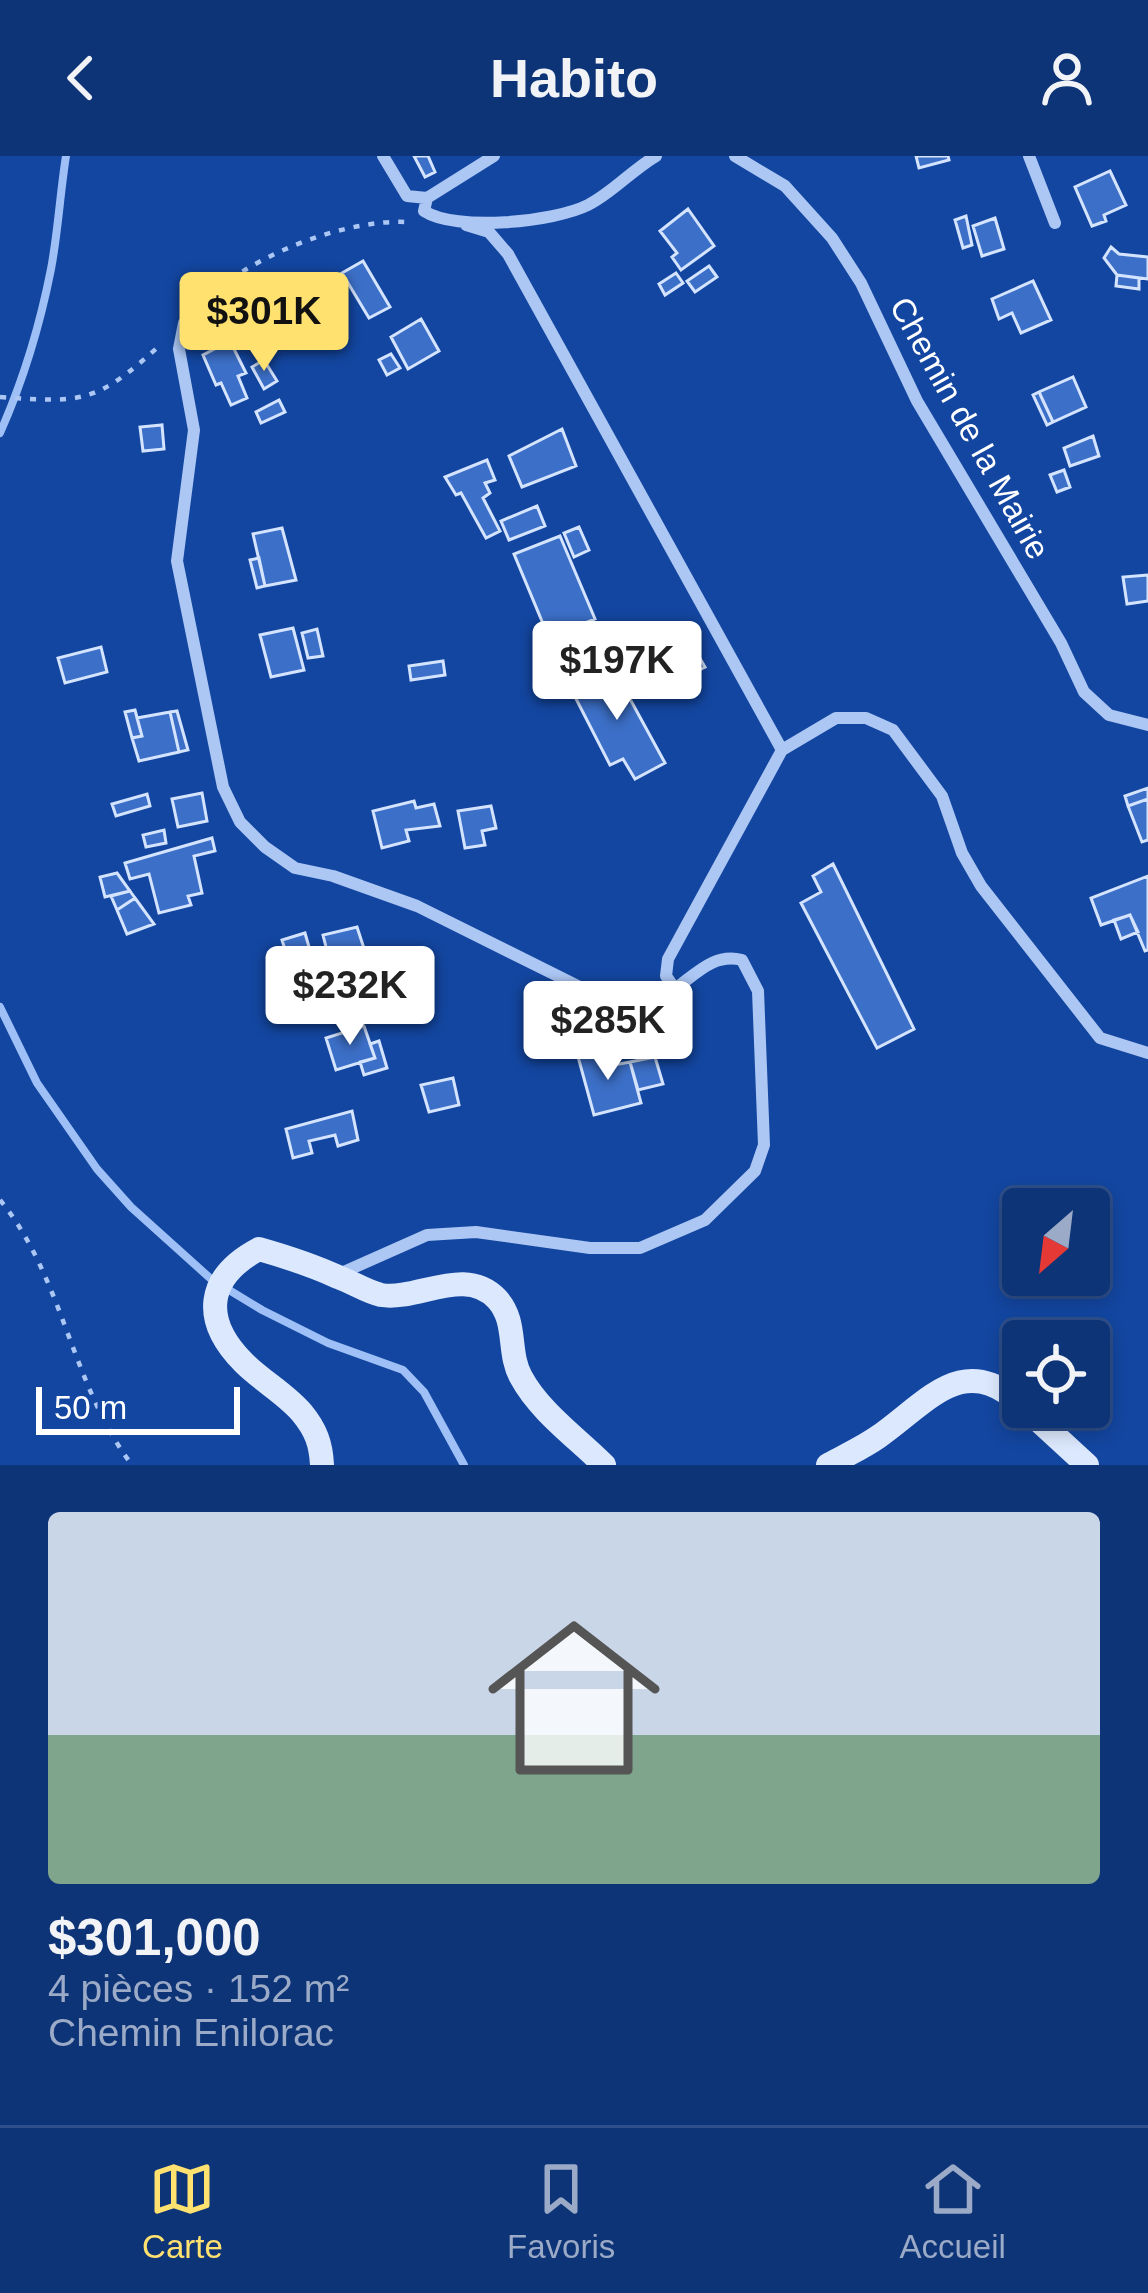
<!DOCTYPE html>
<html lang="fr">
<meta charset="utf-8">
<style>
:root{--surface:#0e3478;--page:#173c7d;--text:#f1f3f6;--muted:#9baac6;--line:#2e4f8a;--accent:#ffe16f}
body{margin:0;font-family:Helvetica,sans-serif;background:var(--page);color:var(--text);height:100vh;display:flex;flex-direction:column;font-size:45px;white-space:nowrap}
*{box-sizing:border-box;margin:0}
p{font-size:39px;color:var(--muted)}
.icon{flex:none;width:66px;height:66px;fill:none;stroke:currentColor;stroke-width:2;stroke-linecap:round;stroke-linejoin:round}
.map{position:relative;height:1309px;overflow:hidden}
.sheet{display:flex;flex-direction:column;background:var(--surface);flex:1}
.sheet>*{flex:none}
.needle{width:78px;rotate:208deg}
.fabs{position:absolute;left:1002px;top:1032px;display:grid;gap:24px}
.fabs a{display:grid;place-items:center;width:108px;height:108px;border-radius:12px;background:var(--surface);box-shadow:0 6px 18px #0003,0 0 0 3px var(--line);font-size:60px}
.scale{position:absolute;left:36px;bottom:30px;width:204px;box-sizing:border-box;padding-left:12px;border:6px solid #fff;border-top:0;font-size:33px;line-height:42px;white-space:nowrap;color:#fff;-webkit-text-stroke:9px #1346a0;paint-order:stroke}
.price{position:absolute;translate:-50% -102px;padding:0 27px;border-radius:12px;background:#fff;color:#222;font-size:39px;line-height:78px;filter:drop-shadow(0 3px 6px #0008)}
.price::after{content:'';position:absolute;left:50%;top:72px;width:36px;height:27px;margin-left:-18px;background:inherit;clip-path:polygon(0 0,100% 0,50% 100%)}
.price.active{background:var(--accent);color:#111}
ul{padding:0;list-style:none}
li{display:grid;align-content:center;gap:24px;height:636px;padding:0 48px}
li+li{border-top:3px solid var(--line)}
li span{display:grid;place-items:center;height:372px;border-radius:12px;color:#555}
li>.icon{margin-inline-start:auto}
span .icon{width:216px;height:216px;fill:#fffc;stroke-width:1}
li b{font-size:51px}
header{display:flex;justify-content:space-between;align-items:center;height:156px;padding:0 48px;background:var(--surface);font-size:54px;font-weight:800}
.tabs{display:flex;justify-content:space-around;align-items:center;height:168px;border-top:3px solid var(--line);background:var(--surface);font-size:33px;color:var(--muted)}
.tabs a{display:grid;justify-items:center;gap:6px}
.tabs .active{color:var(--accent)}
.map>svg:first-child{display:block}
</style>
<header><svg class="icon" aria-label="back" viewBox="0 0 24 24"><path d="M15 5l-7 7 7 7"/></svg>Habito<svg class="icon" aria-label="person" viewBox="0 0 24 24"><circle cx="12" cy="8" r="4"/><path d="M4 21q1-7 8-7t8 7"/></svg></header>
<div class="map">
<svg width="1148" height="1309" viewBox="0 0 1148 1309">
<rect width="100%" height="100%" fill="#1346a0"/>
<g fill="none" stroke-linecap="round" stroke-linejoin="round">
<path stroke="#9ec0f7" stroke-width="8" d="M0 277C23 225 40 169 51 113 58 76 60 38 66 0
M0 851 37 927 97 1013 131 1051 211 1123 262 1154 328 1187 403 1214 424 1236 464 1309"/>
</g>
<path fill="#3c6fc7" stroke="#d5e4fe" stroke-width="3" d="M414 0H428L435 16 425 21Z
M916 0H948L949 4 919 12Z
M1110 15 1126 49 1104 59 1106 65 1092 70 1075 31Z
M688 53 714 90 681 114 672 101 677 97 660 75Z
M966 60 972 89 963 92 955 64Z
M995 62 1004 93 982 100 973 70Z
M1111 91 1119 98 1148 101V123L1117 119 1104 102Z
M363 105 390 151 369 162 342 117Z
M709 110 717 121 695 136 687 125Z
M676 117 683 127 665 139 659 128Z
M1117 119 1139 122V133L1116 130Z
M1033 125 1051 164 1021 177 1012 157 999 163 992 143Z
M421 163 439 195 408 213 391 181Z
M230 185 246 217 238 220 247 242 231 249 221 227 216 229 203 199Z
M391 198 400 212 387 219 379 204Z
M264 204 277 225 264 233 252 211Z
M1073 221 1086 251 1053 266 1039 236Z
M1039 236 1053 266 1047 269 1033 239Z
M279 244 285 256 261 267 256 256Z
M162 269 164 293 143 295 140 271Z
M562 273 576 310 522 331 509 300Z
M1093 280 1099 300 1070 310 1064 292Z
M487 304 495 324 485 327 490 337 483 342 500 375 486 382 461 337 456 339 445 321Z
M1064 314 1070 331 1057 336 1050 319Z
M537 350 545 370 509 384 501 365Z
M579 371 589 394 574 401 564 377Z
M282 372 296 424 265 430 253 378Z
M560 380 595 463 549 482 514 398Z
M259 402 265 430 257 432 250 404Z
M1148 419V445L1127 448 1123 421Z
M680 467 705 511 695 516 671 471Z
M671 471 695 516 650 538 636 517 625 524 614 504Z
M293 472 304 514 271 521 260 479Z
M317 473 323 500 308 502 302 477Z
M101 491 107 516 65 527 58 502Z
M443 505 445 519 411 524 409 510Z
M612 510 665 607 635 623 623 603 610 609 571 533Z
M135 554 142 580 132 582 125 556Z
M177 555 188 594 179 596 170 556Z
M170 556 179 596 139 605 132 582 142 580 137 562Z
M1148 632V643L1128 650 1125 640Z
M202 637 207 665 178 671 172 643Z
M147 638 150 650 116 660 112 648Z
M1148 643V684L1142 686 1128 650Z
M414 645 416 652 434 648 440 670 406 674 409 685 382 692 373 655Z
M491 650 496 672 482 675 485 689 465 692 458 655Z
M164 674 166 687 146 691 143 679Z
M212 682 215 695 194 700 202 737 188 740 191 749 159 757 149 718 130 723 125 707Z
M833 708 914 873 877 892 801 747 821 736 813 720Z
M117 717 130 735 105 741 100 721Z
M1148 720V794L1145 795 1130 759 1101 769 1091 742Z
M130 735 135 742 117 754 111 740Z
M135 742 154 768 127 778 117 754Z
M1130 759 1138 776 1121 783 1114 764Z
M357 771 372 817 335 826 323 779Z
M305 777 309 791 286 797 282 784Z
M309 791 313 801 290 808 286 797Z
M364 870 375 902 336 914 326 882Z
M379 885 387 912 364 919 360 906 375 902 370 888Z
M596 892 603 911 630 906 641 947 594 959 577 897Z
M655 901 663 928 638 934 630 906Z
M453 922 459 949 429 956 421 929Z
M352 955 358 984 338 990 335 979 309 985 312 997 293 1002 286 973Z"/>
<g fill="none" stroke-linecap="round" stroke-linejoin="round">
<path stroke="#acc7f4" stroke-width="4.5" stroke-dasharray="6 9" stroke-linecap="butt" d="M196 153C240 104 340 63 407 66
M0 241C83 247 96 247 158 191
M0 1044C64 1122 71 1229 132 1309"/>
<path stroke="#acc7f4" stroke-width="12" d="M383 0 407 40 427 42
M494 0 427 42 424 55C456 76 554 66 588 49 612 37 632 14 656 0
M735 0 785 30 832 82 861 127 917 245 1061 487 1084 536 1109 559 1148 569
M1029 0 1055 67
M466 69 489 76 508 98 782 594
M184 167 179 193 194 274 177 405 223 631 240 666 265 691 295 712 333 720 417 750 592 837 620 846 675 833
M337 1119 427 1079 476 1076 590 1092H640L705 1064 755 1015 764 989 758 835 742 804C714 797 697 817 675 833L666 820 668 803 782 594 836 562H866L893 574 942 640 962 697 981 730 1100 882 1148 897"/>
<path stroke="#dce8fd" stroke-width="24" d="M1024 1251 1087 1309
M322 1309C321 1288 316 1274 302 1257 286 1238 262 1225 244 1207 201 1164 206 1121 259 1093 287 1101 312 1109 338 1121 352 1126 367 1136 381 1139 418 1145 465 1109 497 1143 518 1166 507 1196 521 1221 539 1255 577 1282 604 1309
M828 1309C845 1300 862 1292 878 1281 928 1246 964 1193 1023 1250"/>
</g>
<g text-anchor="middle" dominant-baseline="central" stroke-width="12" stroke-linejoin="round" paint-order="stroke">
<g font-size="33" fill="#fff" stroke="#1346a0">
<text transform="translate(970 272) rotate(61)">Chemin de la Mairie</text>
</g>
</g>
</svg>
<div class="fabs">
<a><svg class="needle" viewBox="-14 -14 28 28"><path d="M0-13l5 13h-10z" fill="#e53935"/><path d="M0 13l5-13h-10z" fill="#9baac6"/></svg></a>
<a><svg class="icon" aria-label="locate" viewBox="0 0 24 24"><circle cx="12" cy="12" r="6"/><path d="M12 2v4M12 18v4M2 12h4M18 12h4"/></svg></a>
</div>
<div class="scale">50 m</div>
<b class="price active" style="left:264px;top:218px">$301K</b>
<b class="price" style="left:617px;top:567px">$197K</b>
<b class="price" style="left:350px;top:892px">$232K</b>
<b class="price" style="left:608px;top:927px">$285K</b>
</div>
<section class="sheet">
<ul>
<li><span style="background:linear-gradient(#c9d6e8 60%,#7fa58c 0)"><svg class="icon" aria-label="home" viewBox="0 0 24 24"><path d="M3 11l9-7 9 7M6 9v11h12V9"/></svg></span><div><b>$301,000</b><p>4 pièces · 152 m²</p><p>Chemin Enilorac</p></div></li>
</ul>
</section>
<nav class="tabs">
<a class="active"><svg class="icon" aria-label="map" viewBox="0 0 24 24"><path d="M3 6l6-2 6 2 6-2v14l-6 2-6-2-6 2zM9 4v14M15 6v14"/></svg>Carte</a>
<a><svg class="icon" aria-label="saved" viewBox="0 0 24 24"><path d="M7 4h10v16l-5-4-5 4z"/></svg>Favoris</a>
<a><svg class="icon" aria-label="home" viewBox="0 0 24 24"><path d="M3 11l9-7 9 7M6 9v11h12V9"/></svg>Accueil</a>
</nav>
